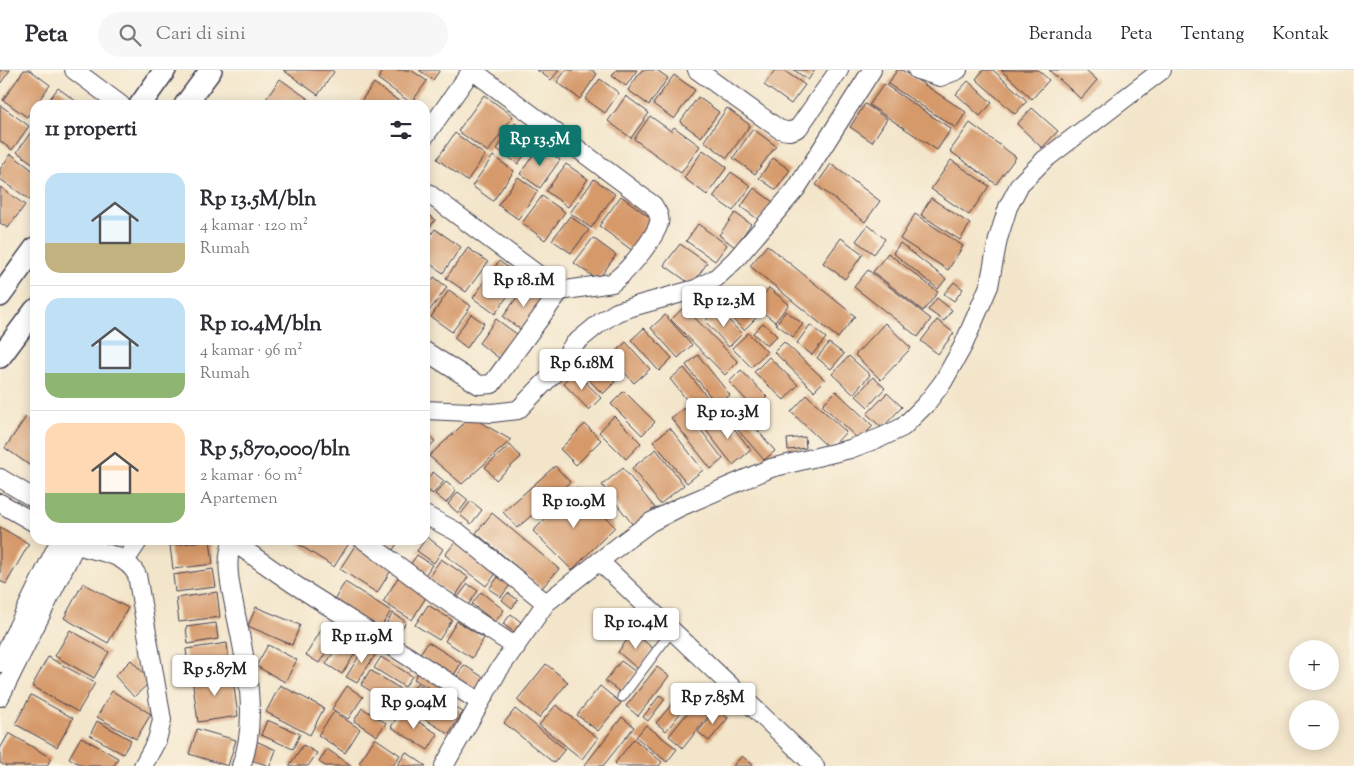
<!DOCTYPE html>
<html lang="id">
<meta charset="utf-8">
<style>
:root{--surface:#fff;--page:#f7f7f7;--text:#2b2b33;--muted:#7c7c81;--line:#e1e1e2;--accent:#0f766e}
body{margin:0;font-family:"Sorts Mill Goudy",serif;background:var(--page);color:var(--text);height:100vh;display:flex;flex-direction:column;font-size:19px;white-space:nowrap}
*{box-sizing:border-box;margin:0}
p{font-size:16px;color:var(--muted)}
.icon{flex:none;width:28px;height:28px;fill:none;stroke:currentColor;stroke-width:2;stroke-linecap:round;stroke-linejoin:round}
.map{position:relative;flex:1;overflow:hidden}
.details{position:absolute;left:30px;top:30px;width:400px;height:445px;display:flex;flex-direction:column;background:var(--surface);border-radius:15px;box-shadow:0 2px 12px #0003}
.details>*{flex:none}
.tools{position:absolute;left:1289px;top:570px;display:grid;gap:10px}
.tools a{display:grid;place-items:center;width:50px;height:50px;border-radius:50%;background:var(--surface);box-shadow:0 2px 12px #0003;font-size:25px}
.price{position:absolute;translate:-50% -42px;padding:0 11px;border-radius:5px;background:#fff;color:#222;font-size:16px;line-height:32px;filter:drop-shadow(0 1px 2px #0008)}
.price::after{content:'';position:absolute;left:50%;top:30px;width:15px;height:11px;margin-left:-8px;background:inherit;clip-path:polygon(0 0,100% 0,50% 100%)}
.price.on{background:var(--accent);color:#fff}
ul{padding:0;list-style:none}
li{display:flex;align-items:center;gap:15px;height:125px;padding:0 15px}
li+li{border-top:1px solid var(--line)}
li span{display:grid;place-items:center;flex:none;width:140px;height:100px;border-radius:15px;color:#555}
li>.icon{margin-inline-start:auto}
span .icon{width:60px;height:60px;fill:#fffc;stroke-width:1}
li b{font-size:21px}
h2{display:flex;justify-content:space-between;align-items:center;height:60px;padding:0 15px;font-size:21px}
header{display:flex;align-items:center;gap:30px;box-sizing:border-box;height:70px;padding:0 25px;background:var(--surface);border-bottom:1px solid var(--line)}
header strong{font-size:24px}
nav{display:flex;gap:28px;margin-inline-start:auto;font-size:18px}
.search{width:350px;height:45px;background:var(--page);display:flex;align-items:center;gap:12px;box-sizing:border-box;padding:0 18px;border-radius:28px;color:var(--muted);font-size:19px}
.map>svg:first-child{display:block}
</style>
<header>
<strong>Peta</strong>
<div class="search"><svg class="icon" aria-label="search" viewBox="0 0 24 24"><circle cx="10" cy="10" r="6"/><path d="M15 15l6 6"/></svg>Cari di sini</div>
<nav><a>Beranda</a><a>Peta</a><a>Tentang</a><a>Kontak</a></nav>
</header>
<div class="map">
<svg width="1354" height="696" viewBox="0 0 1354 696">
<rect width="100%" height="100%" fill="#fcf5e5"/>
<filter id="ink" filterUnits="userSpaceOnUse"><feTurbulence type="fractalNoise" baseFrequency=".02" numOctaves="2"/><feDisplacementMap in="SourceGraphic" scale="10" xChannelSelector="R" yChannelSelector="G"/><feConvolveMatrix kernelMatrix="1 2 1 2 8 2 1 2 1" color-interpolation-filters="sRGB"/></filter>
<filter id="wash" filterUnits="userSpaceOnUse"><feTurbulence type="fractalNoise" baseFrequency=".0096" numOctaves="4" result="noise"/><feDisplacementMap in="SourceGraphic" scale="20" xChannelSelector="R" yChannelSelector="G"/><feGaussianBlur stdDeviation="1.12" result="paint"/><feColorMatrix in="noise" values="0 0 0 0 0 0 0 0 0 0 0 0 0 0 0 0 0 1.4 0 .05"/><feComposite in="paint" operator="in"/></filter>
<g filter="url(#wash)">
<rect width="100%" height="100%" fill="#f3e5ca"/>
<g id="blocks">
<path fill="#d5996b" d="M0 0H10L0 14Z
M24 0H30L50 15 27 47 3 30Z
M283 0H332L334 2 318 25Z
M384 0H411L427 11 411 33 378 9Z
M419 0H440L433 10Z
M537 0H559L551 10Z
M566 0H592L597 4 580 29 557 12Z
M616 0H637L626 16 612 6Z
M642 0H657L668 8 649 35 628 20Z
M775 0H783L805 15 791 34 764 15Z
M794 0H815L808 10Z
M897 0H902L966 42 956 58 888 14Z
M983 0H993L1027 31 1015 44 976 9Z
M1001 0H1038L1049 10 1032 29Z
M1049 0H1086L1097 10 1081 29Z
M674 5 695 20 674 49 653 34Z
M280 9 314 33 312 35H262Z
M600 9 619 23 605 43 585 29Z
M968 11 992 33 980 46 956 24Z
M374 13 404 35H358Z
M884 14 951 59 937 80 869 35Z
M58 18 81 35H45Z
M484 25 513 46 488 82 458 61Z
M626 26 649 43 631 68 608 51Z
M698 27 719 42 701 67 680 52Z
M865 34 887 49 872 72 850 57Z
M0 35 29 56 12 80 0 71Z
M727 38 750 55 727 88 704 71Z
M1032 38 1058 61 1042 78 1017 54Z
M650 46 671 61 674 57 700 76 681 103 634 69Z
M515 53 536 69 518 94 497 79Z
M970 53 1016 87 996 114 950 81Z
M33 59 35 61V95L17 82Z
M753 59 776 76 755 104 733 88Z
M455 63 485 85 467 111 437 89Z
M540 75 560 90 540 118 520 104Z
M703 80 727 97 707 125 684 108Z
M11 84 35 102V123L30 130 0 109V99Z
M493 86 514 101 493 131 472 116Z
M773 88 790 100 776 120 759 108Z
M951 90 989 116 969 145 931 119Z
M566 94 588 109 568 137 546 121Z
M831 94 880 131 865 152 816 115Z
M731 102 751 116 733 141 713 127Z
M518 107 538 121 518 149 498 135Z
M594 109 615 124 591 158 570 143Z
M0 117 25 135 8 158 0 153Z
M754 118 773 132 759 150 741 137Z
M542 126 565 142 545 170 522 153Z
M621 126 655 151 633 181 599 156Z
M931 128 970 154 960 170 921 145Z
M425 142 435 150 425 164Z
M735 143 751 154 735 177 719 165Z
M915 144 963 176 948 200 900 169Z
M570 146 589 160 571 183 552 170Z
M698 154 727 175 715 191 686 171Z
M868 155 885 169 874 184 856 171Z
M435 159 461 177 443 203 425 190V173Z
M593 168 616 185 598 210 574 193Z
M841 168 863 184 845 209 823 193Z
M900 173 946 209 938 219 893 183Z
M680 174 707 193 692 215 664 195Z
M767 175 855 246 838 268 750 196Z
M468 178 488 192 466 222 446 208Z
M888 183 938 222 923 241 873 202Z
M499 191 521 207 495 244 473 228Z
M868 200 931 249 918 267 854 217Z
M434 207 447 217 427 244 425 243V220Z
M954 212 963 219 954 231 944 224Z
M526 214 546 228 523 261 503 247Z
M769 218 789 234 775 252 755 236Z
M449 220 471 236 452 262 431 247Z
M937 228 952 240 944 251 928 240Z
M740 230 758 246 744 260 727 244Z
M684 237 738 292 725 305 671 250Z
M718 239 742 264 729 277 705 251Z
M786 241 803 254 793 267 776 254Z
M471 244 484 253 467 278 454 268Z
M665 245 692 275 678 288 651 258Z
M496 249 521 267 503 291 479 273Z
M937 250 954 263 938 284 921 271Z
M763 253 777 266 767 276 753 263Z
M885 253 911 278 881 310 855 285Z
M810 255 826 268 812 285 797 273Z
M644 258 672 288 659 301 631 270Z
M748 263 767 282 751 297 732 278Z
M626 272 650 299 634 313 610 287Z
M784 272 825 310 814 321 774 282Z
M829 273 844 284 831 299 817 288Z
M698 285 730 325 717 335 686 295Z
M849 286 870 305 853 324 832 304Z
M590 287 615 312 603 324 578 299Z
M769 287 798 315 784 330 754 302Z
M684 298 712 333 698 344 670 309Z
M741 300 767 327 755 339 729 312Z
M575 301 601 328 589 340 563 313Z
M873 307 885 318 868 337 856 326Z
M624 321 655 352 642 365 611 334Z
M836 321 873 356 859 370 822 335Z
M887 323 902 337 882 358 867 344Z
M807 325 846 362 830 379 791 342Z
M684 338 723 389 711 399 671 348Z
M723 344 751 380 733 395 705 359Z
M614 346 641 373 626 389 599 362Z
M26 347 35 354V399L5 378Z
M471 347 511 370 462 414 429 386Z
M749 350 775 381 764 390 738 360Z
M585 354 601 370 576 395 560 379Z
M670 358 703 400 687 413 653 371Z
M425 363 435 371 425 382Z
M805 367 806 378 788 380 787 369Z
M510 375 521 387 496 410 485 397Z
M656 379 684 415 660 434 632 398Z
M555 396 570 412 517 458 503 442Z
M623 398 655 438 633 455 602 415Z
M433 402 444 411 433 424 425 418V412Z
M446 412 456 420 446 433 435 424Z
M577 418 615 457 572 500 533 461Z
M458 422 468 430 458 443 448 434Z
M471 431 482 440 471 454 460 445Z
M492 443 559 499 542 518 476 463Z
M0 457 29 474 6 514 0 511Z
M427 467 443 479 434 493 417 481Z
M210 470 213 494 173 499 170 476Z
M296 470H351L334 497 295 472Z
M376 470H397L399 471 390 484Z
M457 470 498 501 486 516 445 485Z
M356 474 393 497 377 523 340 499Z
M417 485 432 495 425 505 410 495Z
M441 489 468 507 455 527 428 508Z
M213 499 216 517 175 522 173 505Z
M399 506 428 524 412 550 383 532Z
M498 507 510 515 501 527 489 519Z
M345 512 391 541 379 560 333 532Z
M83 513 128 538 108 573 64 548Z
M468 514 478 521 468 535 458 527Z
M217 522 220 547 179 552 176 528Z
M481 522 504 540 495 552 472 534Z
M508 523 518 530 512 538 502 530Z
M428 535 452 550 439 570 415 555Z
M256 537 300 555 292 575 248 556Z
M393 543 406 552 397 567 383 558Z
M511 544 521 552 514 562 503 554Z
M457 551 484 568 472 588 445 571Z
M326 552 340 561 319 593 306 585Z
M216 553 218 569 188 574 186 557Z
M70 560 109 582 94 608 55 586Z
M347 561 363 571 342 604 326 594Z
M633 562 654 579 638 599 618 582Z
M428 572 461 593 453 607 419 585Z
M227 573 230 598 189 604 186 579Z
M268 575 297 590 285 612 256 596Z
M366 575 377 582 357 613 346 607Z
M48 587 95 613 78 642 32 616Z
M381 587 412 606 405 617 374 598Z
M131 590 151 611 134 627 115 606Z
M621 591 636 602 620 622 605 611Z
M546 594 568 612 539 648 517 630Z
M464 595 486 609 478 621 456 608Z
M657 597 669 606 638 646 626 636Z
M421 598 452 617 445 628 414 609Z
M370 600 399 618 390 633 361 615Z
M232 602 238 646 198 652 192 608Z
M417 613 463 642 449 664 403 636Z
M280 615 324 638 310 665 266 642Z
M347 616 363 627 348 649 332 639Z
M600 616 621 633 598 661 577 645Z
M112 621 151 644 136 669 97 647Z
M31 625 73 648 57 677 15 654Z
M660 625 665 629 648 651 643 647Z
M700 627 715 638 683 678 669 666Z
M676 629 686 636 666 661 656 653Z
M556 635 598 668 582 689 539 655Z
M362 638 386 653 377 666 354 651Z
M515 639 565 679 554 693 504 653Z
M716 639 728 648 709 671 698 662Z
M401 641 438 664 428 680 391 657Z
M334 642 360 659 345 683 318 665Z
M622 647 634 657 603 696H584Z
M267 650 300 664 293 679 261 665Z
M97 651 131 670 123 684 90 665Z
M646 655 677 679 667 692 636 667Z
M197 659 236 670 228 696 189 684Z
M9 663 51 688 47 696H6L0 693V679Z
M81 667 118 688 114 696H83L69 688Z
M375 668 400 685 393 696H364L359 693Z
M634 669 662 692 659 696H618L615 693Z
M256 671 276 680 270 696 248 689Z
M303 675 317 683 308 696H289Z
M327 679 352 696H325L319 692Z
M406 682 426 696H397Z
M742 686 754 696H733Z"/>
</g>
</g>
<g filter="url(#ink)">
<use href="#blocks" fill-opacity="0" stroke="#413f50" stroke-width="1"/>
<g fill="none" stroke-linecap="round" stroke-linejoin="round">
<g stroke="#413f50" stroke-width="11">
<path id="service" d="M622 627 671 562"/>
</g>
<g stroke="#413f50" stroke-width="20">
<path id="minor" d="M74 0 121 35
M472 0 653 135C656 140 661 146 659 153 655 168 630 198 618 208L612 213 560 221
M697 0 779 59C787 62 792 62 799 57L839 0
M917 0 940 7 958 0
M425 66 472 0
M425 121 560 221 492 314 479 315 425 281
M425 340 492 343 518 340 556 301 573 275 601 252 617 242 635 236 696 219 716 208 735 190 796 119 872 0
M0 408 35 429
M0 433 35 453
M425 445 459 463 546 533
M66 470C90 484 122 478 137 505L162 650 157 670 143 696
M233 470C223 494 232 521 236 545 246 592 259 650 241 696
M364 470 437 525 516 577
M232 471 292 513 480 632
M125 491 139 470
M599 491 815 696
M0 593 60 470
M0 627 78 470
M444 696 498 601 546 533 625 471 651 452 680 437 771 398 850 379 882 367 903 357 926 334 943 312 963 276 989 216 998 169 1008 137 1020 114 1044 90 1162 0"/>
</g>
<g stroke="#413f50" stroke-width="24">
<path id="tertiary" d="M140 35 165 0
M185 35 211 0
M0 226 35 178
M0 287 35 240"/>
</g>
<use href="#service" stroke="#fff" stroke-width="9"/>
<use href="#minor" stroke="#fff" stroke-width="18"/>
<use href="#tertiary" stroke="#fff" stroke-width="21"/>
</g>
</g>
</svg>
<div class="tools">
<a>+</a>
<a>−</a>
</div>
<b class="price on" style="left:540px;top:97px">Rp 13.5M</b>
<b class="price" style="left:524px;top:238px">Rp 18.1M</b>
<b class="price" style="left:724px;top:258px">Rp 12.3M</b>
<b class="price" style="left:582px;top:321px">Rp 6.18M</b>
<b class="price" style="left:728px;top:370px">Rp 10.3M</b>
<b class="price" style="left:574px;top:459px">Rp 10.9M</b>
<b class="price" style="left:636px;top:580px">Rp 10.4M</b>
<b class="price" style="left:362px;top:594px">Rp 11.9M</b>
<b class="price" style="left:215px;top:627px">Rp 5.87M</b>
<b class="price" style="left:713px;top:655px">Rp 7.85M</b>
<b class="price" style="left:414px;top:660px">Rp 9.04M</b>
<section class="details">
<h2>11 properti<svg class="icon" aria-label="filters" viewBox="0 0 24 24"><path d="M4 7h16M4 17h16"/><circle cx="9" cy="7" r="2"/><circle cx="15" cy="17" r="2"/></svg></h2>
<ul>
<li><span style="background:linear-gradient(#bfe0f5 70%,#c2b280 0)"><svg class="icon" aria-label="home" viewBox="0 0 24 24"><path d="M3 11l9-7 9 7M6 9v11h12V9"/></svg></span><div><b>Rp 13.5M/bln</b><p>4 kamar · 120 m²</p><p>Rumah</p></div></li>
<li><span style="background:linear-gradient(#bfe0f5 75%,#8fb573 0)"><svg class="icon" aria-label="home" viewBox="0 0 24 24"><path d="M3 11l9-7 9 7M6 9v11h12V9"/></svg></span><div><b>Rp 10.4M/bln</b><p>4 kamar · 96 m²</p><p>Rumah</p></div></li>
<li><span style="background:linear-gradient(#ffd9b3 70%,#8fb573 0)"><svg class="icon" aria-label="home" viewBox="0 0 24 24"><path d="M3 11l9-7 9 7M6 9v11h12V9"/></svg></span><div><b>Rp 5,870,000/bln</b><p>2 kamar · 60 m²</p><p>Apartemen</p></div></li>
</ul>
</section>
</div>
